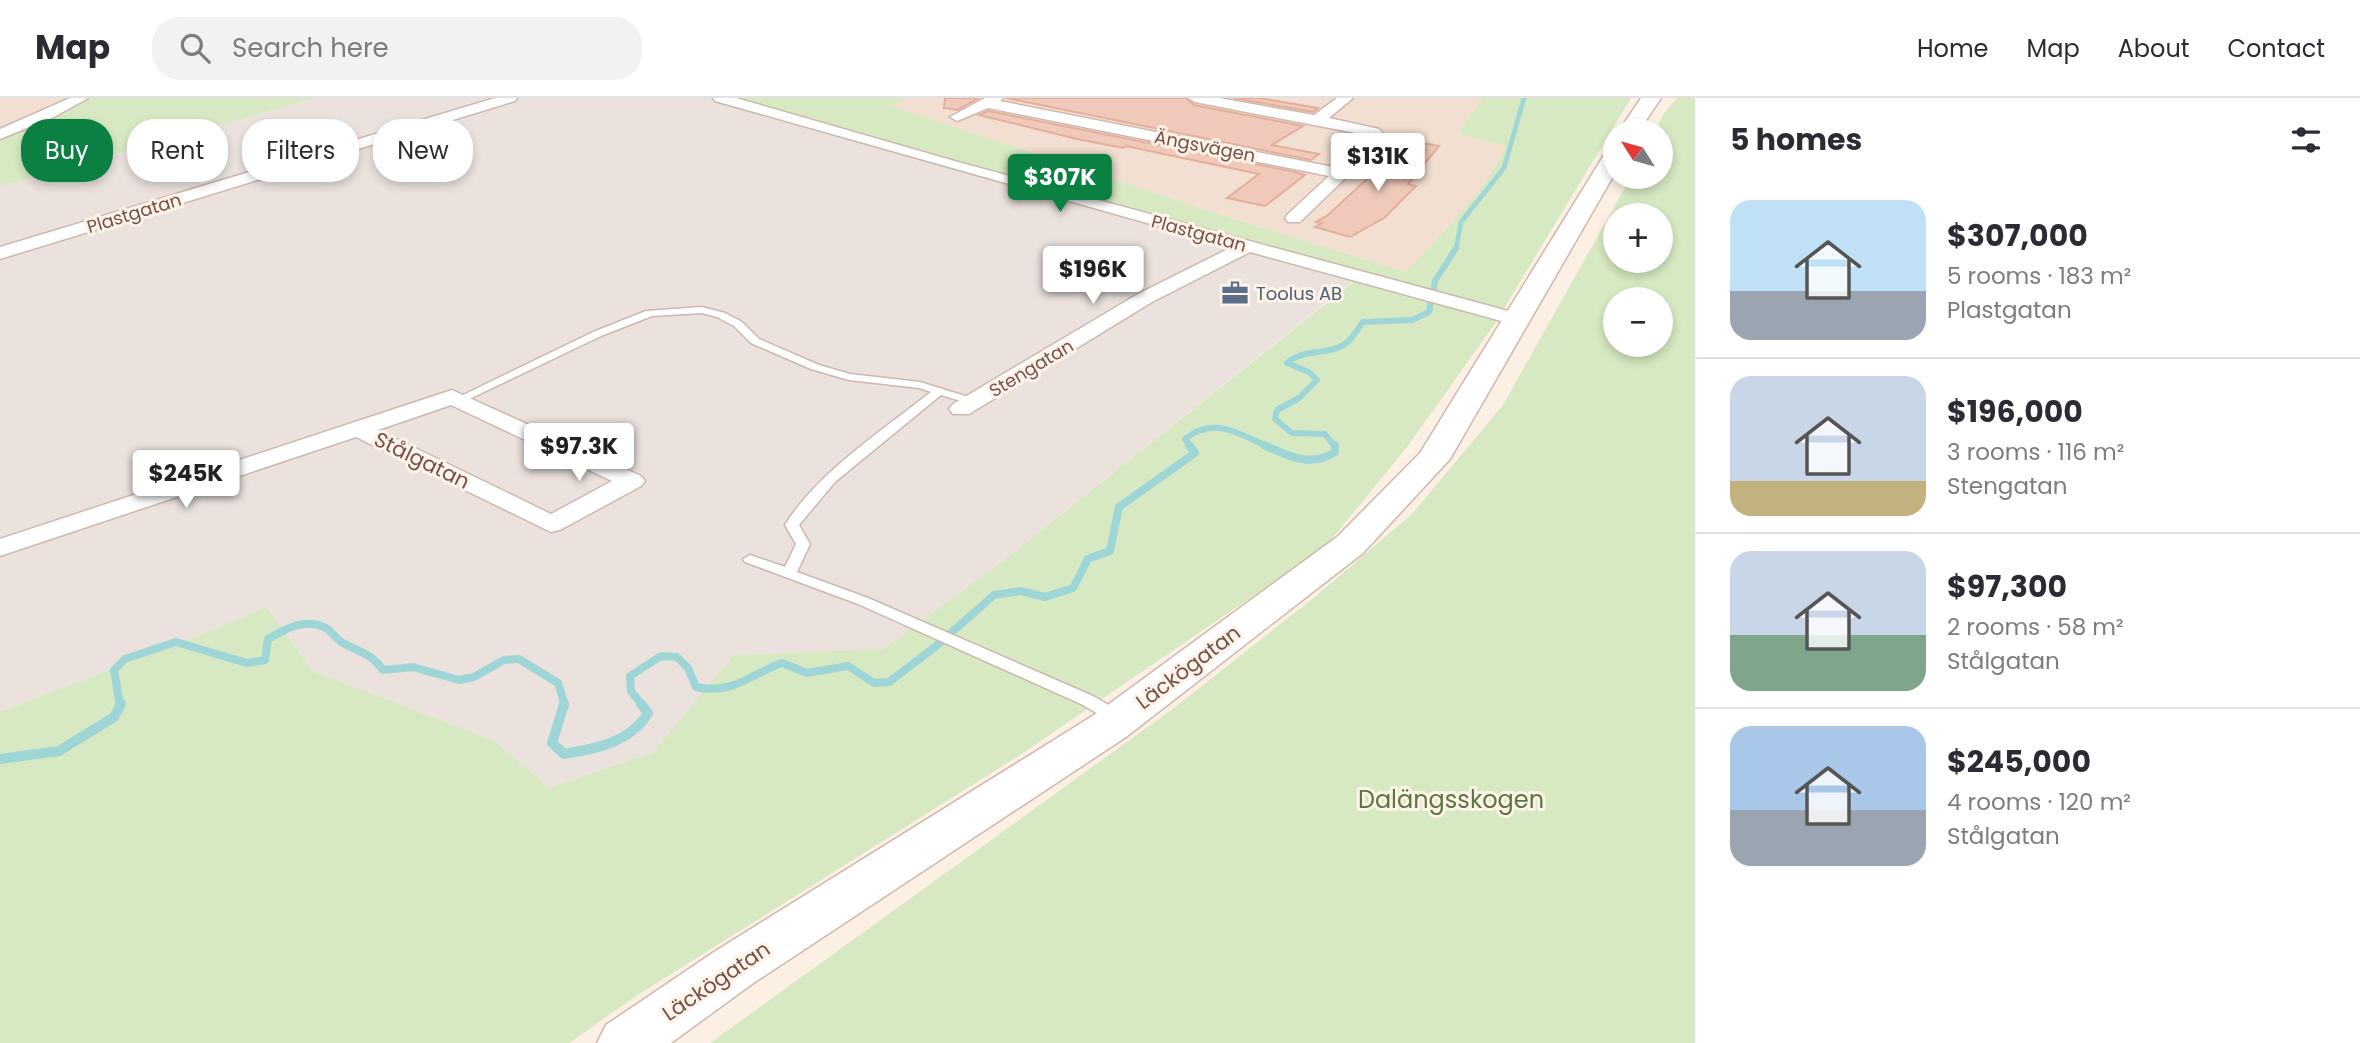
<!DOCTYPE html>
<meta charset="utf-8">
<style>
:root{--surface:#fff;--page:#f2f2f3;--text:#2b2b33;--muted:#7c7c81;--line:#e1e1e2;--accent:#0b8043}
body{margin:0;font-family:Poppins,sans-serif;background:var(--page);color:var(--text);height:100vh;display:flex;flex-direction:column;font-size:26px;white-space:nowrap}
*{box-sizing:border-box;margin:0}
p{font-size:23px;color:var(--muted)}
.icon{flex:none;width:38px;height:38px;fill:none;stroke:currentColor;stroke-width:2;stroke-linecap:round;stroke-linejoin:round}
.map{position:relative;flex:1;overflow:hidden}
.drawer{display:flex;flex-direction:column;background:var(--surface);width:665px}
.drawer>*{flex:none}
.hud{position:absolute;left:21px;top:21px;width:665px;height:63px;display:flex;gap:14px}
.needle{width:46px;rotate:307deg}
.tools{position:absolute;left:1603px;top:21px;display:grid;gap:14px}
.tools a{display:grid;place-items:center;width:70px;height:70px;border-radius:50%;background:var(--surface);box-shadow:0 4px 10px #0003;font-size:35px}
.price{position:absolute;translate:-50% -60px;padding:0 16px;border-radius:7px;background:#fff;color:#222;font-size:23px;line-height:46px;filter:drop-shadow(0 2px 4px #0008)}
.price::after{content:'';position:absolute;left:50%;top:42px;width:21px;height:16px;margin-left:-10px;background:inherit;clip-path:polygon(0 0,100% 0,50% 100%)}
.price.on{background:var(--accent);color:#fff}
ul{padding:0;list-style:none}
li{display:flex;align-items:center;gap:21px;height:175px;padding:0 35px}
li+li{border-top:2px solid var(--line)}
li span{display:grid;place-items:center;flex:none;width:196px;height:140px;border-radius:21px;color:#555}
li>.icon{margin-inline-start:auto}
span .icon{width:84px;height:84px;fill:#fffc;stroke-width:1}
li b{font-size:30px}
h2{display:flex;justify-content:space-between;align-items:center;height:84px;padding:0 35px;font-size:30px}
.chip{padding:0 24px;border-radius:28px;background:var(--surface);box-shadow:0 4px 10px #0003;font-size:24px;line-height:63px}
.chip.on{background:var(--accent);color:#fff}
header{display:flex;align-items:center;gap:42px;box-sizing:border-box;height:98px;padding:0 35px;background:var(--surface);border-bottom:2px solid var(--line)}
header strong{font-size:33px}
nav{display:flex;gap:38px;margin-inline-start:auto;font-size:24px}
.search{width:490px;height:63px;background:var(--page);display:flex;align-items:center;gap:18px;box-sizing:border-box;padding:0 24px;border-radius:28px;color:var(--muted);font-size:26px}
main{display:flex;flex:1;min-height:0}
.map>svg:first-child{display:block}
</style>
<header>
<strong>Map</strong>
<div class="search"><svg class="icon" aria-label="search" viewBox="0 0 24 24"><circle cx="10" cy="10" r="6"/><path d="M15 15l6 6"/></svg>Search here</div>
<nav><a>Home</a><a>Map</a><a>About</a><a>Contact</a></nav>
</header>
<main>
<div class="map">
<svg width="1695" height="945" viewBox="0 0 1695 945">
<rect width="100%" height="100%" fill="#fcefe3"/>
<path fill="#f3dfd1" d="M0 0H85L0 37Z
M906 0H1483L1459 33 1463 37 1507 48 1497 68 1476 99 1406 174 1221 117 890 8Z"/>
<path fill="#ebe2dd" d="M316 0H731L1362 176 1005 461 883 551 735 557 653 654 550 690 493 642 313 573 266 509 213 532 0 614V88Z"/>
<path fill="#d6e9c2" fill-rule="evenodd" d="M85 0H316L0 88V37Z
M731 0H906L891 8 1221 117 1406 174C1443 134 1483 97 1506 48L1463 37 1459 33 1483 0H1631L1494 227 1407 349 1326 448 1020 657 636 898 569 945H0V614L213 532 266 509 313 573 493 642 550 690 653 654 734 557 883 551 1005 461 1362 177Z
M1677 0H1695V945H710L1174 610 1316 498 1412 416 1503 307 1631 79H1661V33H1655L1664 15ZM1661 117V163H1615V117ZM1661 201V247H1615V201Z"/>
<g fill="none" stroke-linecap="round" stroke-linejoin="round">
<path stroke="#9ed5d6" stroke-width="4.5" d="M1456 151 1461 124 1504 70 1524 0"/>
<path stroke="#9ed5d6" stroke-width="6" d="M1191 349 1185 341C1213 318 1239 335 1268 349
M1335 349 1325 336 1292 335 1275 321 1277 312 1299 300 1317 282 1309 274 1287 265C1304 250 1327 258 1345 246 1353 241 1357 231 1363 224L1412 222 1429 214 1435 183 1456 150"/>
<path stroke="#9ed5d6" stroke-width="8" d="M1264 347C1288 358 1311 370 1335 354V347
M120 607 114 572 125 561 176 544 247 565 265 562 268 541C285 531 306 519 326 530 332 534 336 541 343 545 359 554 371 555 383 572L413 569 459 582 474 579 504 562 519 561 558 585 565 607
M642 607 631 593 630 578 661 558 677 559 688 570 696 589C733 597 749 577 782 565L807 575 848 568 874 585 889 584 935 549 994 497 1021 493 1045 499 1073 490 1088 461 1110 453 1119 409 1195 355 1189 347"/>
<path stroke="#9ed5d6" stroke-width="10" d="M564 606 552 645 564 656C595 651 631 644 648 615L641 606
M0 661 59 653 114 619 121 606"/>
</g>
<path fill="#f0c9bb" stroke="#e3ae9c" stroke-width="2" d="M945 0H979L957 12 944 10Z
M1006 0H1186L1194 7 1303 28 1272 47 1319 56 1311 62Z
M1234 0H1259L1318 10 1313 14Z
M988 13 1295 74 1305 77 1265 108 1227 100 1259 76 1126 48 1123 50 1077 41 979 17Z
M1411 43 1439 48 1408 86 1416 88 1384 120 1350 139 1315 129 1322 125 1316 124 1328 117 1382 67 1389 69Z"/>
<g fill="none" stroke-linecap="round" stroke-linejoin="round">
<g stroke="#cfb7ad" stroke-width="3">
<path id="lane" d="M702 209 725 215 742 224 759 241 819 267 850 276 920 284 978 302 980 304 974 307 941 297 835 384 799 427 810 446 797 474 868 500 1093 598 1124 616 1126 620 1124 624H1112L1081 606 858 506 745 464 743 461 750 457 785 469 796 446 785 427C816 376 884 331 931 294L919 290 849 282 811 271 751 245 734 228 717 219 702 215 652 218 601 238 463 304H455L453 302 593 234 646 213Z"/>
</g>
<g stroke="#cfb7ad" stroke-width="3">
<path id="street" d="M70 0H88L54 19 0 41V31Z
M495 0H517L515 3 0 161V149Z
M713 0H736L958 64 1523 217 1526 221 1523 225 1516 227 1250 154 1152 204 969 316H953L949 311 953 306 1138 196 1232 149 715 3Z
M985 0H1003L1000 3 1338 70 1371 38 1195 4 1188 0H1219L1314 17 1337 0H1353L1329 20 1379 31 1387 40 1300 124H1288L1285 120 1288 116 1329 78 988 10 957 23 950 19Z
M452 292 641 378 645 383 641 388 560 432 551 434 356 339 0 458V441ZM451 307 612 383 551 416 378 332Z"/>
</g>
<g stroke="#d1b6aa" stroke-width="3">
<path id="secondary" d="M1641 0H1661L1639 33H1619Z
M1615 51V75L1450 361 1363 455 1126 639 752 886 671 945H597L606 927 714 854 1094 617 1337 439 1420 355 1604 57 1607 52Z"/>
</g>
<use href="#lane" fill="#fff" fill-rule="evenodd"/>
<use href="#street" fill="#fff" fill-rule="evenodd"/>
<use href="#secondary" fill="#fff" fill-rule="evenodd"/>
</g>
<defs>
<g id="office-bare" transform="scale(2.1)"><path d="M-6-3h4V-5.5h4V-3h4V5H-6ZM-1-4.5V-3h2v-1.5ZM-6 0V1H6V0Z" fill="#5c6f8a" stroke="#fff3e9" stroke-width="2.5" paint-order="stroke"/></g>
</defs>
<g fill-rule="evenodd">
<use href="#office-bare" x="1235" y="195"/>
</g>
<g text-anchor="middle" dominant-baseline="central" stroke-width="6" stroke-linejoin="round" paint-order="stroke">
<g font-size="18" fill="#735349" stroke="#fff3e9">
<text transform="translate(1205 48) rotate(11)">Ängsvägen</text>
<text transform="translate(134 115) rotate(-17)">Plastgatan</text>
<text transform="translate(1199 135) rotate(15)">Plastgatan</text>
<text transform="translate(1031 270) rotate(-31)">Stengatan</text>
</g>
<g font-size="18" fill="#4e5e75" stroke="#fff3e9" text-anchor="start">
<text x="1256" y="195">Toolus AB</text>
</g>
<g font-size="21" fill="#735349" stroke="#fff3e9">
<text transform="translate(422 362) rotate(26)">Stålgatan</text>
<text transform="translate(1188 569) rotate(-37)">Läckögatan</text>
<text transform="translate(716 883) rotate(-34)">Läckögatan</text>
</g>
<g font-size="24" fill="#597842" stroke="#fff3e9">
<text x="1451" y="701">Dalängsskogen</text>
</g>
</g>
</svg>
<div class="tools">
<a><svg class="needle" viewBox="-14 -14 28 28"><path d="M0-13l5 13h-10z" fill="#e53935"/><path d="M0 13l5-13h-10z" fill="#7c7c81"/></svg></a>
<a>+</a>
<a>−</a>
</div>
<b class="price" style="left:1378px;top:95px">$131K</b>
<b class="price on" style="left:1060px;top:116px">$307K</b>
<b class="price" style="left:1093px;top:208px">$196K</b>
<b class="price" style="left:579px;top:385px">$97.3K</b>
<b class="price" style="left:186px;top:412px">$245K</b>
<div class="hud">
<a class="chip on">Buy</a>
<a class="chip">Rent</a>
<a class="chip">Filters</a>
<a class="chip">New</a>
</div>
</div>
<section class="drawer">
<h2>5 homes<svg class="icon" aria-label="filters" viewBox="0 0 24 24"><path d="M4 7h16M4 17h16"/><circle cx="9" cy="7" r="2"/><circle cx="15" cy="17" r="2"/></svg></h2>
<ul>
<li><span style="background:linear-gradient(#bfe0f5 65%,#9aa5b1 0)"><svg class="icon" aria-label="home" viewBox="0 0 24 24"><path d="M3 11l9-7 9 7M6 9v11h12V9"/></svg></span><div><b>$307,000</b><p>5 rooms · 183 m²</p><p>Plastgatan</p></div></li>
<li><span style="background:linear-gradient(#c9d6e8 75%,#c2b280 0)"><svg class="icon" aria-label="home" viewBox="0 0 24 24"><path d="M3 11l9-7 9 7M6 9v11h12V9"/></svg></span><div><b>$196,000</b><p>3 rooms · 116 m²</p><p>Stengatan</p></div></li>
<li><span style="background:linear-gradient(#c9d6e8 60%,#7fa58c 0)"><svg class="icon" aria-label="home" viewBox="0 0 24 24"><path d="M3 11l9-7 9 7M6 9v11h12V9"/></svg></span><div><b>$97,300</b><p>2 rooms · 58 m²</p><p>Stålgatan</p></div></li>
<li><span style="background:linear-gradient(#a9c7e8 60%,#9aa5b1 0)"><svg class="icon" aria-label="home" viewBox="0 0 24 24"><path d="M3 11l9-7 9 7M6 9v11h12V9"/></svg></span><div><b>$245,000</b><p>4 rooms · 120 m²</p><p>Stålgatan</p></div></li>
</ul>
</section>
</main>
